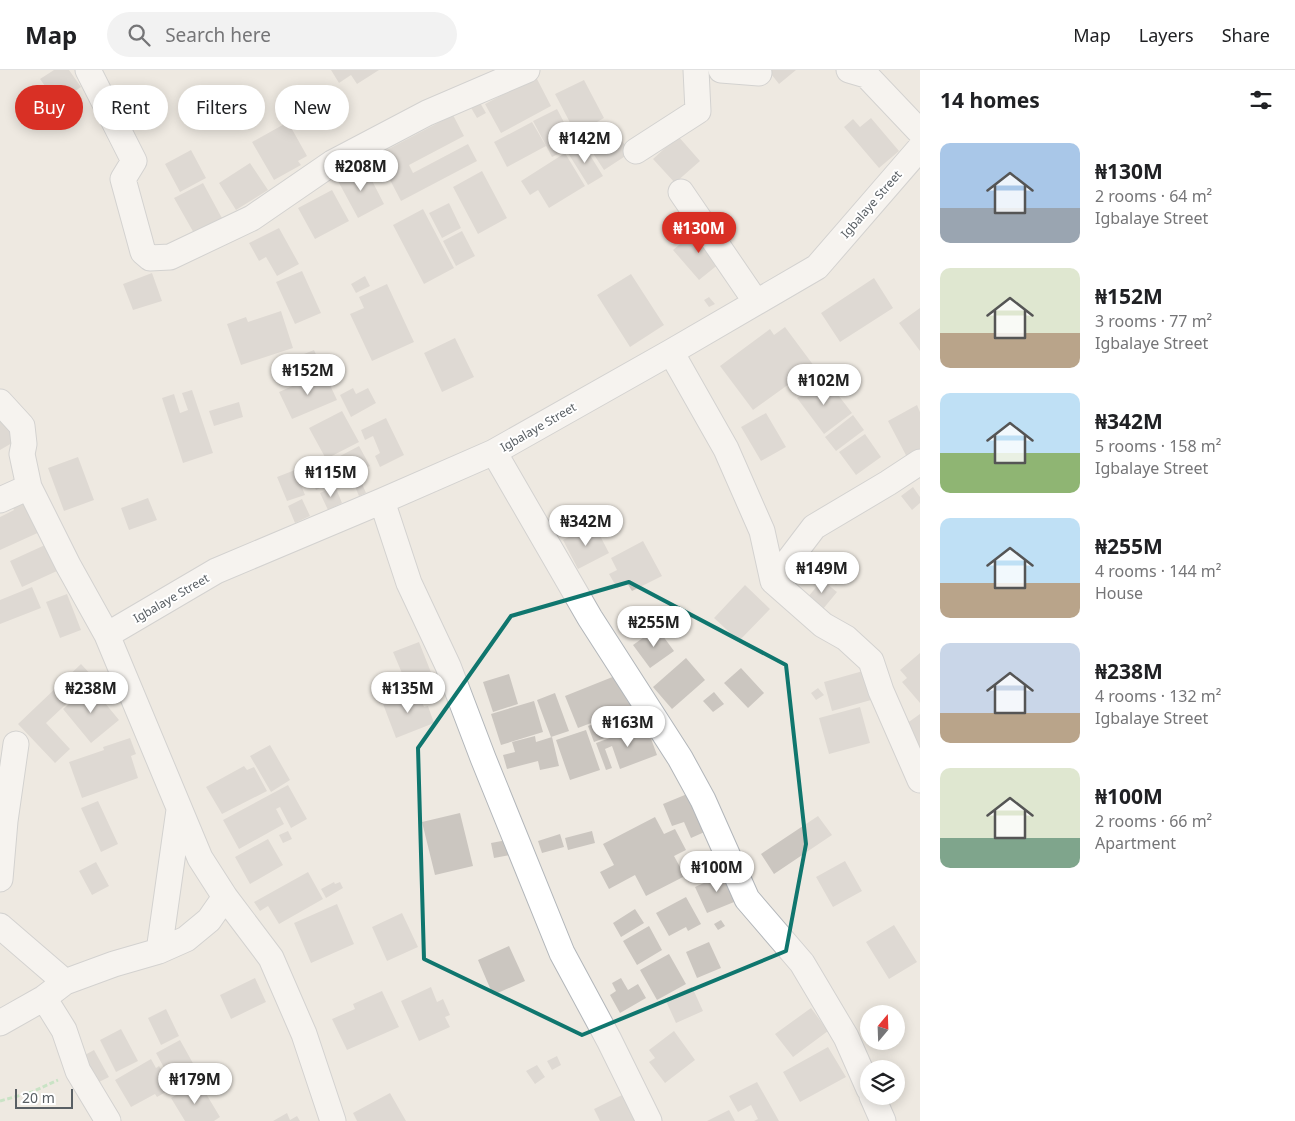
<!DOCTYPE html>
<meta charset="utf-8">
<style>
:root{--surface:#fff;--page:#f2f2f2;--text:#202124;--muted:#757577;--line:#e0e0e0;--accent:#d93025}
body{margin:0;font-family:"Noto Sans",sans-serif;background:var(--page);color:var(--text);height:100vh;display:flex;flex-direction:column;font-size:19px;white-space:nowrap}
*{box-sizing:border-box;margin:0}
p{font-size:16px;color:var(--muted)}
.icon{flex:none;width:28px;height:28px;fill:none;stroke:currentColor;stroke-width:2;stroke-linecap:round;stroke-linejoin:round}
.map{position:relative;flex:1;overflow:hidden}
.drawer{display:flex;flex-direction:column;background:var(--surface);width:375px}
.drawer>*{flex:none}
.hud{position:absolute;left:15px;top:15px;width:475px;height:45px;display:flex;gap:10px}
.needle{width:32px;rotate:19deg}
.fabs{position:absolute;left:860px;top:935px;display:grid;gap:10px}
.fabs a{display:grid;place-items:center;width:45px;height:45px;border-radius:50%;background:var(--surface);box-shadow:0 2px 12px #0003;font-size:25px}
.scale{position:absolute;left:15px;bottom:12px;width:58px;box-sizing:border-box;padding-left:5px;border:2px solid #595f64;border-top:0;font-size:14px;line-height:18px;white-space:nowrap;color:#595f64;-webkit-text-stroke:4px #fff;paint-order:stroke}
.price{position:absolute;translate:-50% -42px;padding:0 11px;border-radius:18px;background:#fff;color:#222;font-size:16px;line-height:32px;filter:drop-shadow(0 1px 2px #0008)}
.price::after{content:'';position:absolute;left:50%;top:30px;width:15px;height:11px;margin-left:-8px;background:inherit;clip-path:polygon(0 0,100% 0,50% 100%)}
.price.selected{background:var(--accent);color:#fff}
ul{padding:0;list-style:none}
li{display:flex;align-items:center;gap:15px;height:125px;padding:0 20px}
li span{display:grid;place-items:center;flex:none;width:140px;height:100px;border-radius:10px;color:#555}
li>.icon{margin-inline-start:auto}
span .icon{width:60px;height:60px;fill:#fffc;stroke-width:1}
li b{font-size:21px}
h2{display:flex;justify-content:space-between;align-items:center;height:60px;padding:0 20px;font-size:21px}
.chip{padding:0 18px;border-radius:22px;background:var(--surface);box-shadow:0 2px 12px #0003;font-size:18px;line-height:45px}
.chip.selected{background:var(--accent);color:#fff}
header{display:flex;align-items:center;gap:30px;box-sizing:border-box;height:70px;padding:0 25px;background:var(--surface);border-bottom:1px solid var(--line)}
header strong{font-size:24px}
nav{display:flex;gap:28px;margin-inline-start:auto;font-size:18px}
.search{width:350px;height:45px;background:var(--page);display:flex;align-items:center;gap:12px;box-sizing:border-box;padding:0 18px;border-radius:28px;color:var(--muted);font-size:19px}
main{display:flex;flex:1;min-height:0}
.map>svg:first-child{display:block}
</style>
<header>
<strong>Map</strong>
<div class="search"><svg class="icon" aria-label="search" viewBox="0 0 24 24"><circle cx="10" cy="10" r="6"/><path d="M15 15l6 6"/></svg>Search here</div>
<nav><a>Map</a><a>Layers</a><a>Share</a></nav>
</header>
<main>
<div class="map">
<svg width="920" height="1051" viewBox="0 0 920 1051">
<rect width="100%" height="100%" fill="#eee9e1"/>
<path fill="#cbc6c0" d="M54 0H69L81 17 57 33 40 9Z
M331 0H379L357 14 351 5 339 13Z
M768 0H796L779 14Z
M536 7 551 36 501 63 485 34Z
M584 10 604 48 576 64 555 24Z
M479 31 486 43 477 48 470 36Z
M557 39 576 75 552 87 533 51Z
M453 45 464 66 409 95 413 103 468 74 477 91 401 131 377 85Z
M871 48 899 81 879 98 844 57 853 49 860 57Z
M288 52 307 86 298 91 301 95 274 110 252 72Z
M532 52 546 76 507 97 494 72Z
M611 54 630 83 604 100 585 71Z
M678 66 700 91 675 113 653 89Z
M583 74 603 106 588 115 568 83Z
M191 80 206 108 180 122 165 94Z
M565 83 585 116 549 138 538 120 530 125 521 111Z
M250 93 268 120 236 140 219 113Z
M365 97 384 134 358 148 338 111Z
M482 101 507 148 478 164 453 117Z
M203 113 223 150 195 165 174 128Z
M332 120 349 151 315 169 298 138Z
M449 133 461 158 442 168 429 143Z
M423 139 454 198 424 214 393 155Z
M279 158 299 194 277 206 266 187 259 191 249 173Z
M699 158 725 189 699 210 673 180Z
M462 161 475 186 456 196 443 171Z
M302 201 321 243 295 254 276 212Z
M152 203 162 231 133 240 123 214Z
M631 204 664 255 630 277 597 225Z
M365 206 370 216 356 223 351 214Z
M874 208 893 238 840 272 821 243Z
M387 214 414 272 372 291 350 244 364 238 359 227Z
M709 227 715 234 709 237 704 230Z
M920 238V281L899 253Z
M281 241 293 278 241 295 227 254 246 247 248 252Z
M785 257 814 296 753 340 720 296 770 259 774 265Z
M455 268 474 307 442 322 424 283Z
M314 280 322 298 312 302 304 284Z
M324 302 337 330 292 349 279 322Z
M825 308 852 343 824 364 797 328Z
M353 318 356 324 368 318 376 333 351 347 340 325Z
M192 320 213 383 183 393 162 328 174 324 180 343 188 340 182 323Z
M239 332 243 347 214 356 209 341Z
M917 335 920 342V382L908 389 888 351Z
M0 339 19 369 0 380Z
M342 341 359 372 326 389 309 358Z
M766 343 786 377 761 391 741 357Z
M853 345 864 360 836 381 825 367Z
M386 348 404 385 380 397 375 386 380 383 373 366 365 370 361 360Z
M865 364 881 387 856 405 839 382Z
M359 376 370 396 365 398 368 404 357 409 353 401 346 405 349 411 340 417 327 393Z
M78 387 94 430 64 441 48 398Z
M323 390 333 412 316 420 306 397Z
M295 400 305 425 287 431 277 407Z
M360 409 366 423 359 426 353 412Z
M335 416 342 433 328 440 320 423Z
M913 417 920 427V433L912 440 901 426Z
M148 428 157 450 129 460 121 438Z
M27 429 42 461 0 480V447L14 440 12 436Z
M302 429 310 446 295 453 288 436Z
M594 454 609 483 578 499 563 470Z
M643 471 662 506 632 521 627 513 617 518 609 504 617 500 611 488Z
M45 475 57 501 22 517 10 491Z
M830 485 848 501 836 515 818 498Z
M822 510 837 522 823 539 808 527Z
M745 515 770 539 739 571 714 548Z
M32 517 41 538 0 554V530Z
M67 524 81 560 60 568 46 532Z
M657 558 674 581 650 598 633 575Z
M419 572 432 605 407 615 393 582Z
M920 583V633L902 612 907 608 900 600Z
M686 588 705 610 672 639 653 617Z
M81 594 94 608 46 653 70 679 55 693 18 654Z
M741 598 764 623 748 638 724 613Z
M863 601 871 630 832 641 824 612Z
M509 604 518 634 493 642 483 612Z
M620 604 633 637 578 658 565 626Z
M91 616 119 650 91 673 63 639Z
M818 618 824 625 816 630 811 623Z
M418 621 424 637 428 636 434 653 396 668 383 634Z
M714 622 724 634 713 642 703 631Z
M555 623 569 661 551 667 537 630Z
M534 631 543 662 501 675 491 644Z
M860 637 870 673 829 684 819 648Z
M637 638 643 654 594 672 588 656Z
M920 644V679L903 656Z
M646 655 657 685 620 699 612 676 605 679 612 698 606 700 596 673Z
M586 660 600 700 570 710 556 670Z
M535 666 536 672 552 667 559 696 540 700 538 691 507 699 503 685 515 682 512 672Z
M130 668 136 684 131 686 138 708 82 728 69 692 104 680 103 677Z
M270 675 290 710 271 722 250 686Z
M244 696 247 700 254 697 267 721 222 744 206 717Z
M288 715 307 749 291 758 280 737 276 739 284 754 239 779 223 750Z
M692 722 709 760 691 768 684 752 672 756 663 734Z
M98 731 118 774 101 782 81 738Z
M460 743 473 796 435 805 422 752Z
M818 746 832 765 774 804 761 784Z
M655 747 664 764 675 759 686 780 674 786 685 806 646 826 635 805 609 819 600 802 614 795 603 774Z
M288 761 292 769 283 773 279 765Z
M592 761 595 773 568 780 565 768Z
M560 764 564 777 542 783 538 771Z
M268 769 283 795 250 814 235 787Z
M507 770 510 785 494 788 491 773Z
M845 791 862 821 833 837 816 807Z
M96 792 109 816 92 825 79 801Z
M308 802 323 829 279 854 268 836 260 841 254 832Z
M726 803 739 830 707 843 695 817Z
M334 812 335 814 340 812 343 818 326 828 321 819Z
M686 827 701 854 688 861 686 857 669 866 656 843Z
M337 834 354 874 311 893 294 853Z
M635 839 644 853 621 867 613 853Z
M402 843 418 877 387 891 372 857Z
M721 850 725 856 718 860 714 854Z
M894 855 917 892 889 909 866 872Z
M649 856 662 880 637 895 623 871Z
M709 872 721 898 697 908 686 882Z
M509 876 525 911 493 925 478 890Z
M669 884 686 914 657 930 640 900Z
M255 908 266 932 231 949 220 925Z
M621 908 628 920 638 914 646 928 620 943 610 925 616 921 612 913Z
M431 917 437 932 443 929 450 945 445 947 450 957 419 971 401 931Z
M692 917 703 941 676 953 665 929Z
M382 921 399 957 347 980 332 949 355 939 353 934Z
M811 938 828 961 793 987 775 964Z
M166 939 179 966 161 975 148 948Z
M121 959 138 991 116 1002 100 970Z
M674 961 695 990 665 1013 649 992 655 988 649 980Z
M180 970 199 1004 175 1018 156 983Z
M828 977 846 1007 800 1032 783 1002Z
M94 980 109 1007 97 1013 83 986Z
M557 986 561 995 552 1000 547 991Z
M151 989 156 998 159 996 173 1018 157 1027 155 1024 131 1037 115 1010Z
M537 995 545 1007 535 1014 526 1001Z
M199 1012 220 1047 214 1051H185L171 1028Z
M757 1012 779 1051H754L758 1049 751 1035 738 1042 729 1026Z
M390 1023 406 1051H357L353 1043Z
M622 1025 636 1051H600L594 1039Z
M729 1040 735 1051H707Z
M287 1043 290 1050 297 1046 300 1051H273Z"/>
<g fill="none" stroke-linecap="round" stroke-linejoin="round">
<g stroke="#b2b6ba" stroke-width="27">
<path id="minor" d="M88 0 134 91 123 109 143 182 150 188 170 187 252 148 332 93 427 43 527 0
M721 0 759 3
M849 0 866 5 920 62
M636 81 698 41 696 0
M681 122 756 232
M671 282 726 379 762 461 773 511 823 555 846 568 871 591 881 621 920 710
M0 332 22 356 24 374 22 384 29 417 68 495 107 565 200 788 225 827 271 888 304 964 333 1051
M494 382 590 548 680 688 703 730 747 829 802 893 846 967 869 1019
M0 430 29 417
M382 431 409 513 448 596 483 688 562 883 609 970 649 1051
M773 511 814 457 888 413 920 392
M107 565 216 501 382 431 494 382 671 282 817 197 920 78
M0 809 5 751 16 674
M0 856 65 912
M159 881 179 740
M44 928 64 960 78 1001 108 1051
M0 953 44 928 65 912 114 894 159 881 186 869 209 850 225 827
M872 1026 883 1051"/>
</g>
<path stroke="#9cdca2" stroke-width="3" stroke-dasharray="5 2.5" stroke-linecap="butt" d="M0 1031 32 1022 58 1010"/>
<use href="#minor" stroke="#fff" stroke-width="25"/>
</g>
<path d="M0 0H920V1051H0ZM629 512 786 595 806 774 786 881 582 965 424 889 418 678 511 546Z" fill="#eee9e1" fill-opacity=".55" fill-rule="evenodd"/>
<path fill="none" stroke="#0f766e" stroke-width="4" stroke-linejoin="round" d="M629 512 786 595 806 774 786 881 582 965 424 889 418 678 511 546Z"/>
<g text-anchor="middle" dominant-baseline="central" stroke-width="4" stroke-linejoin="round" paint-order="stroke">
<g font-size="12" fill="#595f64" stroke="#fff">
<text transform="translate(871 134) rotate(-49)">Igbalaye Street</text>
<text transform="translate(538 357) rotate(-30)">Igbalaye Street</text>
<text transform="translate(171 528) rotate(-30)">Igbalaye Street</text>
</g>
</g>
</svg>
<div class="fabs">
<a><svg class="needle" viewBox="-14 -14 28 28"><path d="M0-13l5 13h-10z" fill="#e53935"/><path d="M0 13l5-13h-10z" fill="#757577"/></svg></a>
<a><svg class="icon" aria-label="layers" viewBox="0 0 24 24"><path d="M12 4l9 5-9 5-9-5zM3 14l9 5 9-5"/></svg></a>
</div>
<div class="scale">20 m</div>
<b class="price" style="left:585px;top:94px">₦142M</b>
<b class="price" style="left:361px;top:122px">₦208M</b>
<b class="price selected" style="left:699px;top:184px">₦130M</b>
<b class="price" style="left:308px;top:326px">₦152M</b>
<b class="price" style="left:824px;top:336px">₦102M</b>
<b class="price" style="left:331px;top:428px">₦115M</b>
<b class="price" style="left:586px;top:477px">₦342M</b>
<b class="price" style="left:822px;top:524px">₦149M</b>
<b class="price" style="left:654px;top:578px">₦255M</b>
<b class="price" style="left:91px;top:644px">₦238M</b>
<b class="price" style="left:408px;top:644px">₦135M</b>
<b class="price" style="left:628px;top:678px">₦163M</b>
<b class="price" style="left:717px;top:823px">₦100M</b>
<b class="price" style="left:195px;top:1035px">₦179M</b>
<div class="hud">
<a class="chip selected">Buy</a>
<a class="chip">Rent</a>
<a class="chip">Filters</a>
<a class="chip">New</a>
</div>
</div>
<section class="drawer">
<h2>14 homes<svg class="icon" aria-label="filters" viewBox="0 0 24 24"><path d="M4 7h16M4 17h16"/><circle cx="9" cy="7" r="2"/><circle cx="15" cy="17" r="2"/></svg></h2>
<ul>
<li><span style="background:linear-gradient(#a9c7e8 65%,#9aa5b1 0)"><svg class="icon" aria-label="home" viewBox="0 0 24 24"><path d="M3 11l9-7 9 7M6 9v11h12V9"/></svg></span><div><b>₦130M</b><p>2 rooms · 64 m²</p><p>Igbalaye Street</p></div></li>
<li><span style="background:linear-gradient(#dfe7d0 65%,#b9a48a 0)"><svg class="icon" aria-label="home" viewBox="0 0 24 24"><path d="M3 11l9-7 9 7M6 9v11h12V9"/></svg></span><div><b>₦152M</b><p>3 rooms · 77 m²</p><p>Igbalaye Street</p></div></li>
<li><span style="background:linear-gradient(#bfe0f5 60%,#8fb573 0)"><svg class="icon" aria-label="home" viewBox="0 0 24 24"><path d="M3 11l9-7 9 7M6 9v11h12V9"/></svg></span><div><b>₦342M</b><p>5 rooms · 158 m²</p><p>Igbalaye Street</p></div></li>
<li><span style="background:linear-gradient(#bfe0f5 65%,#b9a48a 0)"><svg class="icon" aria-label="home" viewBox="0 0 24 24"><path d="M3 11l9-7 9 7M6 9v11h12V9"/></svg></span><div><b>₦255M</b><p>4 rooms · 144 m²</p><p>House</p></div></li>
<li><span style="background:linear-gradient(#c9d6e8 70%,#b9a48a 0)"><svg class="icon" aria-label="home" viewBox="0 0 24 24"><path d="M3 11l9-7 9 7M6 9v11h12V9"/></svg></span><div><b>₦238M</b><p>4 rooms · 132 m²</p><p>Igbalaye Street</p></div></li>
<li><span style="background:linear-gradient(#dfe7d0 70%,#7fa58c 0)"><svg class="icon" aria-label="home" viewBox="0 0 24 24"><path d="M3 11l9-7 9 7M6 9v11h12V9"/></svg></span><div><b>₦100M</b><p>2 rooms · 66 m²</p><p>Apartment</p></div></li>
</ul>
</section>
</main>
